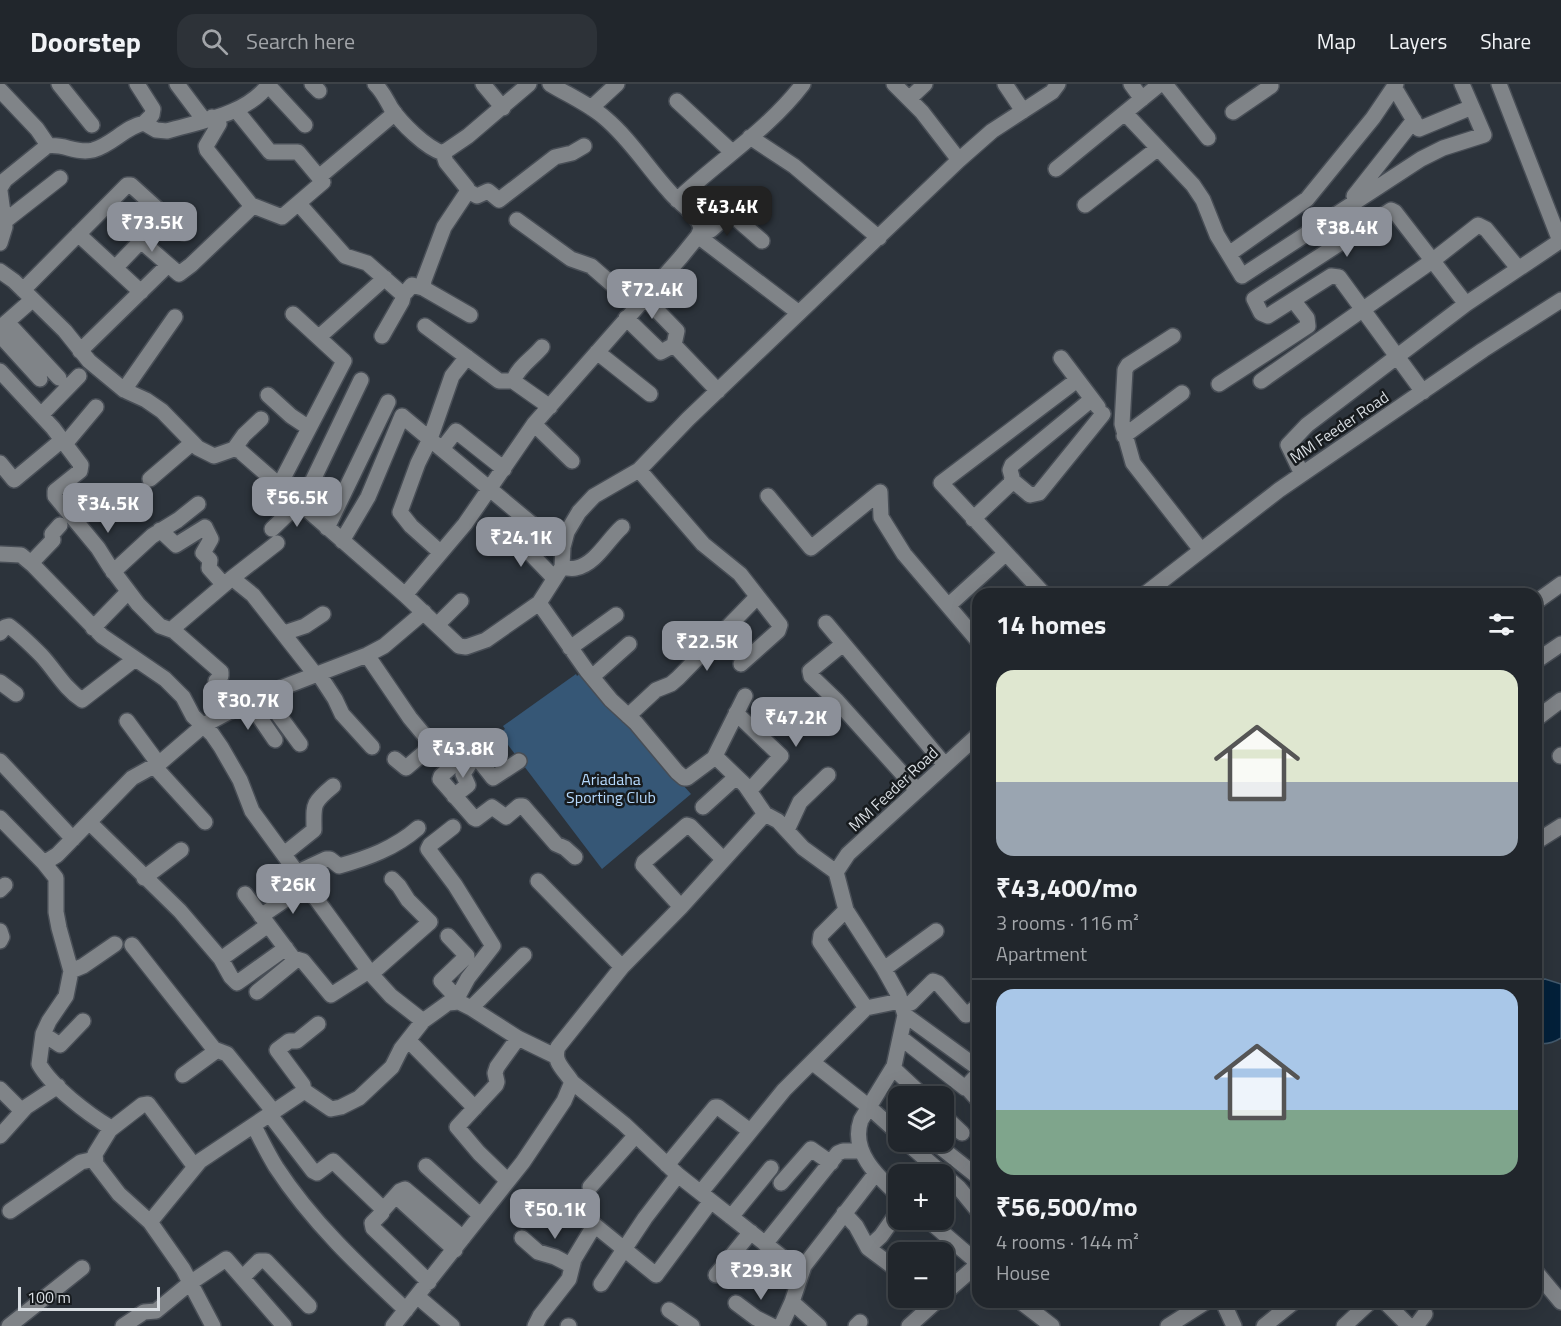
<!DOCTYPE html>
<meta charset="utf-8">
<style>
:root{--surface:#21262c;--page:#2d3238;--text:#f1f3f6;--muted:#a2a5a9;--line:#3e4348;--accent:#8c9099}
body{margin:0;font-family:"Titillium Web",sans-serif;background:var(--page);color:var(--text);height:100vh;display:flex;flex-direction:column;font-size:22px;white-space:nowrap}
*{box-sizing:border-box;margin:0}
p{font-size:20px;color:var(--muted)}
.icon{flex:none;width:33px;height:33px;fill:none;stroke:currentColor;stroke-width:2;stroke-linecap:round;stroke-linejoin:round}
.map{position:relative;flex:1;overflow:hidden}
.details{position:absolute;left:972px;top:504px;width:570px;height:720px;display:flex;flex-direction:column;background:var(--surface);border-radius:18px;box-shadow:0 6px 24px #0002,0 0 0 2px var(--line)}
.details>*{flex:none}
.buttons{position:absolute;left:888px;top:1002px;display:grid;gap:12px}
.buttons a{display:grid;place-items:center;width:66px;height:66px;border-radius:12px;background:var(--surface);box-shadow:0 6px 24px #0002,0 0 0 2px var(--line);font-size:30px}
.scale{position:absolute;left:18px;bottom:15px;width:142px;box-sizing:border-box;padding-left:6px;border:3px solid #d8dde2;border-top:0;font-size:16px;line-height:21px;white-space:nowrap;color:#d8dde2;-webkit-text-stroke:4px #171b1e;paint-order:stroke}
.price{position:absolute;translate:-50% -51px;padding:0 14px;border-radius:12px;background:var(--accent);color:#fff;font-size:20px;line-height:39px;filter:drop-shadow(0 2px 3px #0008)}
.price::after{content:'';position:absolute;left:50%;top:36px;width:18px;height:14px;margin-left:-9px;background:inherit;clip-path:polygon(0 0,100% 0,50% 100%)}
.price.selected{background:#222;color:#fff}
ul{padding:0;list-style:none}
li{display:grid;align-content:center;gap:12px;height:318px;padding:0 24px}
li+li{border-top:2px solid var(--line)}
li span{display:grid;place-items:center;height:186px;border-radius:18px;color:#555}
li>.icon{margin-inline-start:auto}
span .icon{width:108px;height:108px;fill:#fffc;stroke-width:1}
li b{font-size:26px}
h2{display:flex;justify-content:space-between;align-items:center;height:72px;padding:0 24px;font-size:26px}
header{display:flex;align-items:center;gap:36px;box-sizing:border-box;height:84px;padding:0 30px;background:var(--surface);border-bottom:2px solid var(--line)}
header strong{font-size:28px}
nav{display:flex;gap:33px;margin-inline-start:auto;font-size:21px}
.search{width:420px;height:54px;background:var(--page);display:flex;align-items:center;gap:15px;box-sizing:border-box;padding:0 21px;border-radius:18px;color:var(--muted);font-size:22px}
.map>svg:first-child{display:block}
</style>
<header>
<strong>Doorstep</strong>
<div class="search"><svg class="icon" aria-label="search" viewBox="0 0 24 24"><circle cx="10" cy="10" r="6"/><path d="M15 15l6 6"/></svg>Search here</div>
<nav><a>Map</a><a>Layers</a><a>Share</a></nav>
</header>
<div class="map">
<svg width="1561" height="1242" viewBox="0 0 1561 1242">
<rect width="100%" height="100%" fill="#2c333b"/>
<path fill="#365776" d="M582 588 691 710 602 785 499 649 505 645 503 642 576 590 577 592Z"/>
<path fill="#03203a" stroke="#43596c" stroke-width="1.5" d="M1545 895 1561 900V954C1553 959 1545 961 1536 959V896Z"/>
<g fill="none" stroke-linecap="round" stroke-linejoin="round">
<g stroke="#484e56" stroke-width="18">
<path id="minor" d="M59 0 92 41
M137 0 153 25 152 31 144 39
M177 0 204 36
M312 0 319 7
M375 0C383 8 386 15 391 24 401 39 426 64 443 69L468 52 529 0
M483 0 503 24
M894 0 922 28 959 76
M1005 0 1023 27
M1131 0 1142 15
M1165 0 1208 54
M268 1 305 41
M1394 3 1419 45 1472 23 1462 0
M0 6 37 45 48 61
M910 14 925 0
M677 17 732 68
M591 24 617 0
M1233 28 1271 2
M1125 29 1193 101 1203 116 1217 151 1242 192 1421 75 1443 64 1484 51 1472 23
M212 33 219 40 206 62 207 66 251 121 282 133 323 98 298 68H270L236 26
M750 53 794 82 879 154
M443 69 446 78 467 104 468 107 444 143 424 196 423 204 470 231
M1056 85 1160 0
M319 93 395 29
M0 104 5 96 47 62C63 59 76 70 93 66 112 61 125 43 144 39L156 46 167 47C201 37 246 31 269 0
M0 107 5 143 0 159
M468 107 477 112 488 107 499 116 555 73 572 69 584 62
M1354 112 1414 36
M677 116C718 77 768 46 803 0
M299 120 345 172 367 179 400 208H406L412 201 423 204
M1085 121 1158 64
M517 136 571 175 591 182 637 222
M5 137 60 94
M701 145 711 146 730 129 762 157
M78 150 141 208
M698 152 799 229
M141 157 179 190 191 181 253 122
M1229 170 1307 115 1373 34 1396 0
M115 184 165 132
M0 187 14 197 65 247 89 277 124 306 146 316 162 327 198 364 214 372 234 365 240 367 405 511 459 562 466 563 486 556 539 519 562 483 563 463 567 448 579 428 594 412 639 386 688 335 959 76 992 47 1052 8 1058 0
M23 206 127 101H131L184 149
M644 213 677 247 674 261 718 307
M626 234 661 268 674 261
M7 238 59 294
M425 242 499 297H513L550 323
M0 244 32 216
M0 251 40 295
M382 252 402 217 404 209
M1173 252 1128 281 1125 286 1122 340 1133 379 1201 466
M319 253 385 194
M80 267 168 181
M597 268 650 310
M1061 274 1098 323
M0 287 53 344 81 381 80 387 55 407V412L98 464 110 483 138 520 160 542 174 547 221 588V592L216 597 215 603 231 627
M513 297C519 282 532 275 542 263
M1261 297 1432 177 1478 141 1486 145 1518 184
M1219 300 1308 242 1307 234 1293 216
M124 306 175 233
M1423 308 1339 193 1331 192 1268 232 1261 229 1254 215 1391 126 1395 128 1466 220
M268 311 291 332 309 344
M41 331 79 292
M534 340 572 377
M1124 352 1182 309
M65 360 96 323
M234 365 244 351 261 335
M442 365 456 347 504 385
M0 379 14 396 62 356
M639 386 703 460 740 490 780 541 778 547 741 580
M1302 390 1288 361 1307 341 1466 220 1560 157 1499 0
M150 395 192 359
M1012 396 1030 411 1039 409 1103 330
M279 402 344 277 293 230
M880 408 881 433 904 470 978 557
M768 412 811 464 880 408
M301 421 361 296
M973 435 1011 399 1012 393 1010 386 1012 381 1092 315
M327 444 388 318
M272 445 299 419
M160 446 176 461 205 443 211 455 203 469 210 476 209 484 224 501
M342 457 368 413 402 332 539 446 540 448 528 463V467L554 494
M440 468 411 442 400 428 418 379 430 355 452 292 467 273
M0 470 21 471 33 481 102 552 165 595 183 613 193 632 212 650 221 663 240 696 252 727 371 890 391 912 423 937 448 919 459 918 471 924 518 954 555 972
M31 479 53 456 52 450 60 441
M562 483C566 484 572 485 576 484 596 480 608 455 622 443
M113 488 152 452 178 436 198 420
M232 494 277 459
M1044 510 941 399 1077 296
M1145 510 1279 406 1483 266 1561 216
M405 511 465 440 534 340 681 173 698 152 701 145C699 130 678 119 669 107 647 83 630 55 605 34 589 20 568 11 550 0
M1536 518 1561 500
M539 519 587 587 611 616 636 639 677 688 684 694H687L714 674 719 676 745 701 765 730
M949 521 1005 470
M826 539 945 681
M437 541 461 517
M93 544 128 508
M172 545 232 494 253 511 315 590
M0 549 5 543 9 542C20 550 31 561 41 571 55 586 65 605 82 616L135 575
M284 549 305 542 323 530
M843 560 810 587 811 592 837 617 917 706
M570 564 616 531
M367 571 410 634 449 681 450 684 441 692 440 695 474 734 476 735 492 723 506 733 519 722H523L556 760 565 764 575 773
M1536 577 1561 560
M318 589 335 615 342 630 372 663
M592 593 629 560
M0 598 16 610
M264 611 300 660
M249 618 275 656
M736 629 781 672 749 707
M628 632 656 606 671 600 678 594 757 513
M1536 635 1561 616
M127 637 158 679
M475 671 493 694 519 677
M1560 672 1561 671
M714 674 745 612
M395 675 406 684 433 661
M0 677 73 755
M154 682 205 738
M454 712 468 701 463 690 476 670 498 655
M703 723 735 694
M0 734 44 779 57 771 132 694 161 678 204 641 255 614 367 571 384 562 424 528
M89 738 180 827 221 875 231 893 237 899 286 864
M453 743 430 761 428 765 455 801 493 862 468 894 455 918
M787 746 800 718 828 691
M1536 758 1561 742
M284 770 314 746C314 721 311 720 333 702
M44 779 56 794V828L59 844 71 887 66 912 49 937 43 950 39 980C52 1003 88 1030 111 1044L95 1070 96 1080 119 1110 150 1138 183 1185 213 1242
M836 788 846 826 884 885 899 912 905 931 894 982 861 1036C850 1067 877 1092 898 1111
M836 788 848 770 860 759 978 651
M296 789 326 775H330L339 782C368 774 395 764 418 744
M144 794 181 766
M538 797 622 883
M0 806 5 801
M245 810 293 874 303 877 331 911 369 887
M681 823 643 781 644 778 687 741 690 742 723 775
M261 832 305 802
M0 847 2 853 0 857
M448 852 467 872 441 897 457 914
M132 861 214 965 227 970 274 1028
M221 875 268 841
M884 885 936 847
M71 887 83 882 115 860
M371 890 430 838 408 816 399 802 392 795
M257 908 296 876
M471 924 524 871
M866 924 900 917 902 922 911 919 933 897 938 899 966 931 978 922
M905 931 978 984
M43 950 60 961 83 937
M901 954 965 1004 978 990
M408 956 475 1024
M812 978 866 924 820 858 821 851 846 826
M893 984 923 1012
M183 991 216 967
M572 998 624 1040 678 1091 801 1188
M967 1004 978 1016
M0 1005 22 1027
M304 1007 303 1001 277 966 289 957H297L318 940
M270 1031 313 1087 317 1089 333 1077 382 1124V1129L372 1139 373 1144 429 1198
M944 1032 962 1049
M254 1042C261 1056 268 1070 276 1083 311 1137 359 1182 406 1226
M111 1045 142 1021 148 1020 195 1083
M0 1052 26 1023 58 1002
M906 1058 959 1104 978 1127
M934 1058 978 1093
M667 1081 715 1023H718L750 1047
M426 1082 480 1131
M508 1097 479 1069 457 1043 496 1001 497 998 495 989 497 983 518 954
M781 1099 811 1065 831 1079
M590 1103 636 1051
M701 1108 784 1006 812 978 869 1023 898 1049
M396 1112 455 1166
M565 1117 656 1191 711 1117
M383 1126 400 1107 405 1105 463 1154
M10 1127 81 1078 95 1075
M844 1129 856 1142 868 1164 892 1182
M731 1133 771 1084
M928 1136 978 1179
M150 1138 200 1077 303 1008H306L331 1025 341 1023 359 1014 392 983 401 965 423 937
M522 1154 538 1168 555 1173 572 1182
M765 1160 838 1069 843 1067H862
M868 1164 881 1152 898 1128
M1536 1188 1561 1218
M716 1191 751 1148
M243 1193 259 1177H266L309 1222
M601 1200 645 1134 678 1091
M944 1210 978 1180
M418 1213 452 1242
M792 1218 819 1242
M1021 1218 1052 1242
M1223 1218 1234 1242
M1385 1218 1409 1242
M736 1219 756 1234 772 1242
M669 1226 692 1242
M9 1242 82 1184
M123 1242 144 1228 156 1227 190 1199 226 1175 284 1242
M393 1242 523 1078 564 1017 572 998C565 986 552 978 558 963L622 883 681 823 765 730 778 737 803 764 836 788
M535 1242 540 1232 569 1195 574 1175 594 1142
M568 1242H569
M781 1242 792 1218 804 1182 876 1089
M856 1242 860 1238
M909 1242 940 1214
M1168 1242 1206 1218
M1264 1242 1294 1218
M1344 1242 1370 1218
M1416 1242 1425 1230"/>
</g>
<use href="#minor" stroke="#808488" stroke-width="15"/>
</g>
<g text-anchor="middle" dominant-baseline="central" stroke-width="5" stroke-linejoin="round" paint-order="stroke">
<g font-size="16" fill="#d8dde2" stroke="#171b1e">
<text transform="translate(1339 343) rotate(-34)">MM Feeder Road</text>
<text transform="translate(893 705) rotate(-43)">MM Feeder Road</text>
</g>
<g font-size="16" fill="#b5d9fd" stroke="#171b1e">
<text x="611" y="695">Ariadaha<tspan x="611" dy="18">Sporting Club</tspan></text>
</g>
</g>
</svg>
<div class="buttons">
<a><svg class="icon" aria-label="layers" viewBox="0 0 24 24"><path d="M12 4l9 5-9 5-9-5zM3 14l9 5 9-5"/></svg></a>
<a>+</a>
<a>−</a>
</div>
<div class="scale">100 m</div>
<b class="price selected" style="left:727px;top:153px">₹43.4K</b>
<b class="price" style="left:152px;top:169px">₹73.5K</b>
<b class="price" style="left:1347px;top:174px">₹38.4K</b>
<b class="price" style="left:652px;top:236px">₹72.4K</b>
<b class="price" style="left:297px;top:444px">₹56.5K</b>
<b class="price" style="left:108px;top:450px">₹34.5K</b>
<b class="price" style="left:521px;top:484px">₹24.1K</b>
<b class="price" style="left:707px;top:588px">₹22.5K</b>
<b class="price" style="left:248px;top:647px">₹30.7K</b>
<b class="price" style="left:796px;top:664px">₹47.2K</b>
<b class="price" style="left:463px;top:695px">₹43.8K</b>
<b class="price" style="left:293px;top:831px">₹26K</b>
<b class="price" style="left:555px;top:1156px">₹50.1K</b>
<b class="price" style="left:761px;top:1217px">₹29.3K</b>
<section class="details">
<h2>14 homes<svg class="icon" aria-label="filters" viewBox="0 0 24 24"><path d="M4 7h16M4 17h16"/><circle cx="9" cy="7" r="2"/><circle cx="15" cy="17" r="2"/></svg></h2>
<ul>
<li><span style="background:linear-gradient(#dfe7d0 60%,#9aa5b1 0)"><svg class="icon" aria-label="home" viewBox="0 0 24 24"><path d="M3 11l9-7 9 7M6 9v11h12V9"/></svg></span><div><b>₹43,400/mo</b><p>3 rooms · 116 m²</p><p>Apartment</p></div></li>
<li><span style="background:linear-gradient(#a9c7e8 65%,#7fa58c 0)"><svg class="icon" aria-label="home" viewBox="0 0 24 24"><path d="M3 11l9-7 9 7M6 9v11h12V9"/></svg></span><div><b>₹56,500/mo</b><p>4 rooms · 144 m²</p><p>House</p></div></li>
</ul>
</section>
</div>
